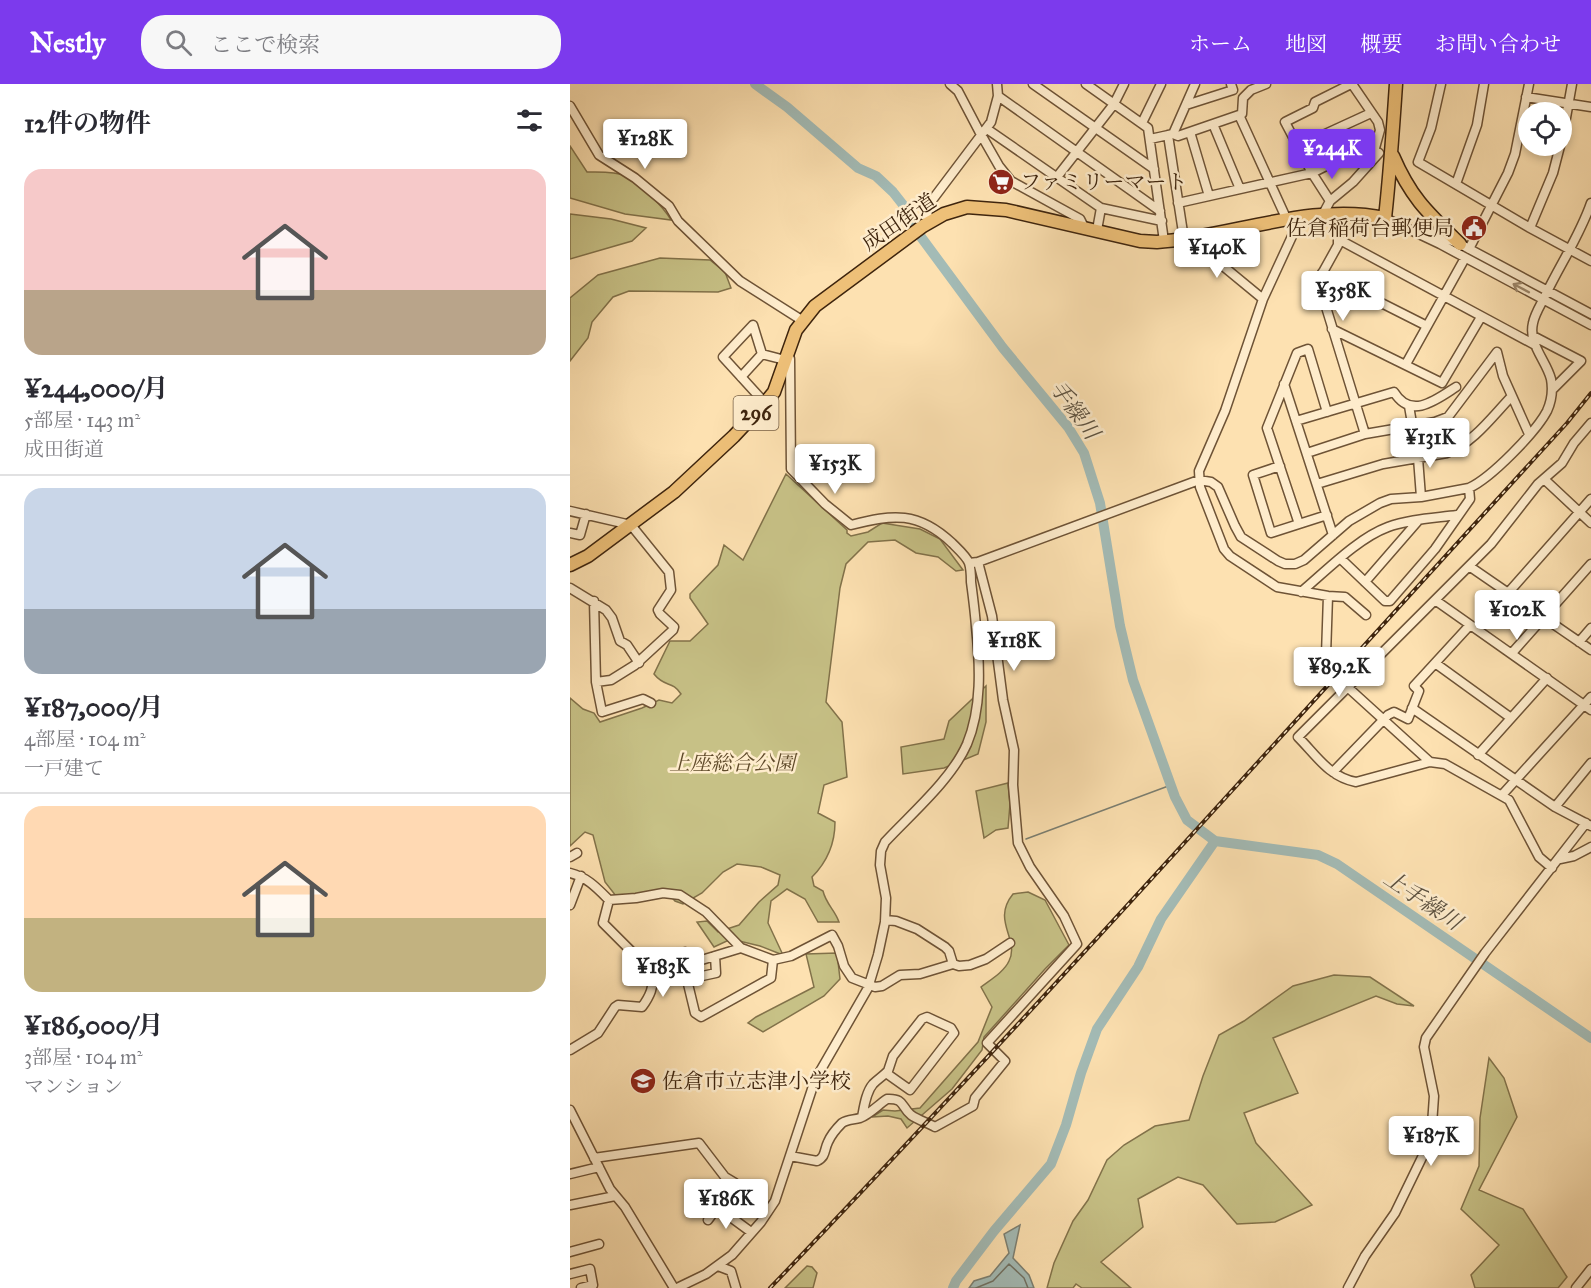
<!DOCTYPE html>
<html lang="ja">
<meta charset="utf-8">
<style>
:root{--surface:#fff;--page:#f7f7f7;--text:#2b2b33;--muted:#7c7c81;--line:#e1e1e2;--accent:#7c3aed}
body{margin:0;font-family:"IM FELL Great Primer","Noto Serif JP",serif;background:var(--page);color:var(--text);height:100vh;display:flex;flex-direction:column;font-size:22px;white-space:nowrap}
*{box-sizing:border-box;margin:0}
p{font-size:20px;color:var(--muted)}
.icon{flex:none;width:33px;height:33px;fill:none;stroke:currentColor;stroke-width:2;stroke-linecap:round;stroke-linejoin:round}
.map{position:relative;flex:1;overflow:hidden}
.drawer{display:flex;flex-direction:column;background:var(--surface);width:570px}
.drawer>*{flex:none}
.buttons{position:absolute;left:948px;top:18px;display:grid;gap:12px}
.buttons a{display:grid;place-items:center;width:54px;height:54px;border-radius:50%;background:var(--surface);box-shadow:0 3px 9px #0003;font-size:30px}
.price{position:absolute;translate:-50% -51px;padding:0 14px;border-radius:6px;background:#fff;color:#222;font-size:20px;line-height:39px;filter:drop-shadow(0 2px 3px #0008)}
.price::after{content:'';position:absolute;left:50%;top:36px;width:18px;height:14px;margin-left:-9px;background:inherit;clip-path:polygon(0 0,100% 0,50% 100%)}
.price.selected{background:var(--accent);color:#fff}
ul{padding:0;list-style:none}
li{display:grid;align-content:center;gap:12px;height:318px;padding:0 24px}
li+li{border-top:2px solid var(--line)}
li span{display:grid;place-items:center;height:186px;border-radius:18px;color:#555}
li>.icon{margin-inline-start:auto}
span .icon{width:108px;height:108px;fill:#fffc;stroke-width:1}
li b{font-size:26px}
h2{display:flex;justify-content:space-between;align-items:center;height:72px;padding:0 24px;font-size:26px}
header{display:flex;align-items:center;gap:36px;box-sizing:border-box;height:84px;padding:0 30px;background:var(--accent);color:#fff}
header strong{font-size:28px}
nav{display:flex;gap:33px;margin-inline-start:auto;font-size:21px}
.search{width:420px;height:54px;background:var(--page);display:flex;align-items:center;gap:15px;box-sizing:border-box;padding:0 21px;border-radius:24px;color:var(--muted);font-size:22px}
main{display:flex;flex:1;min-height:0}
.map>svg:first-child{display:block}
</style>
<header>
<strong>Nestly</strong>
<div class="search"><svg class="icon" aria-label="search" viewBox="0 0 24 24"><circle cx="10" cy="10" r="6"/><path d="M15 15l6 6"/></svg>ここで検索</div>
<nav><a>ホーム</a><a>地図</a><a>概要</a><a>お問い合わせ</a></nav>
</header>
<main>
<section class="drawer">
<h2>12件の物件<svg class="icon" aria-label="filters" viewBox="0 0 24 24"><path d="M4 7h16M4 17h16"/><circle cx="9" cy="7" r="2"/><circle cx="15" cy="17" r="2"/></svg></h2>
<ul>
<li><span style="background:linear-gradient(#f6c9c9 65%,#b9a48a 0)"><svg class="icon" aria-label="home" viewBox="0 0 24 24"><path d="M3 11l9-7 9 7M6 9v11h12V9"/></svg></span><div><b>¥244,000/月</b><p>5部屋 · 143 m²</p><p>成田街道</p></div></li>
<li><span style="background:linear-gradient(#c9d6e8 65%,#9aa5b1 0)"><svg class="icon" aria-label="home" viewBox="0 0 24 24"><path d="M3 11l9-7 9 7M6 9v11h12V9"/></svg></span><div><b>¥187,000/月</b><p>4部屋 · 104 m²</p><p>一戸建て</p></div></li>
<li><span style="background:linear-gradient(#ffd9b3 60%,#c2b280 0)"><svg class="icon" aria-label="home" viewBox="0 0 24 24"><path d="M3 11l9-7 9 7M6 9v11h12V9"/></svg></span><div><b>¥186,000/月</b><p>3部屋 · 104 m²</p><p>マンション</p></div></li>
</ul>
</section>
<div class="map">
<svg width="1021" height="1204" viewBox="0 0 1021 1204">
<rect width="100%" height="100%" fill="#fde1b1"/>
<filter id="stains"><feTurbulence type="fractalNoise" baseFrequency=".00333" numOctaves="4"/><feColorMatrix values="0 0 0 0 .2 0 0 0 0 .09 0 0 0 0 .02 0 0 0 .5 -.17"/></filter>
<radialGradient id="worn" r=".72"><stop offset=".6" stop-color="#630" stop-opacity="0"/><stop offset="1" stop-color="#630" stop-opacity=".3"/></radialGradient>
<path fill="#c7c186" stroke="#82724a" stroke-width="1.5" d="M0 62 17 88C29 88 45 87 56 92 70 100 93 122 101 136L55 130 0 114Z
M0 130 41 135 76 144 62 157 0 175Z
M90 174 140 176 155 188 161 204 148 208 59 207 43 213 22 238 18 254 0 277V214L28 191Z
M216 390 277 446V449L281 452 298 448 312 439 350 445 370 455 393 486 386 487 368 473 346 469 325 456 298 458 276 480 270 504 256 618 272 638 277 693 254 701 248 729 265 738C265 759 257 778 242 793L244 802 253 807C256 820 265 826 269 838H248L235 815 217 805 201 817 198 839 213 871 190 862 161 855 144 863 127 838 137 837 148 848 169 841 189 818 208 801 210 791 191 783 167 780 153 788 132 809 113 820 105 817 97 808 46 812 35 798 23 751 15 748 0 762V614L13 625 24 629 30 638 72 624 89 616 102 619 111 610C102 596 95 604 84 590L100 557H120L138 540 120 514V510L148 481 154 461 173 476Z
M416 602V638L408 670 374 684 333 690 331 663 374 655 379 637Z
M438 699 440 720 438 744 426 746 414 754 406 707Z
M458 808 475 816 499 861 475 885 414 953 412 966 382 1005 337 1044 331 1035 318 1032 302 1033 313 1026 325 1027 350 1024 408 958 422 923 411 903C420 896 434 888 439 877 450 855 421 837 443 810Z
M267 869 270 895 254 912 193 948 178 939 186 933 244 903 236 870Z
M764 891 800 893 844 922 827 920 806 912 703 954 728 1009 674 1029 686 1059 742 1121 705 1138 667 1140 633 1101 608 1093 568 1115 573 1143 531 1178 561 1204H512L506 1200 503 1204H477L484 1179 503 1137 518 1116 537 1076 554 1061 585 1042 619 1036 633 992 649 951 674 937 723 902Z
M919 974 934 994 947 1033 909 1106 953 1125 997 1193 988 1204H905L901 1191 929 1161 891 1125 909 1082 910 1034Z
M237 1182 242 1183 247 1189 243 1204H215Z"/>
<path fill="#a3bbb6" stroke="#7b7f72" stroke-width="1.5" d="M450 1141 443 1174 459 1191 464 1204H399L404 1197 420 1192 439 1169 434 1150Z"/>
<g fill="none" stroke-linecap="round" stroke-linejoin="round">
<path stroke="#707062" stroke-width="1.5" d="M406 1204 423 1197 439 1180 454 1194 458 1204"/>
<path stroke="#7b7f72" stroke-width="1.5" d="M456 755 601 701"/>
<path stroke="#a3bbb6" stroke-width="10" d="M185 0 217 23 288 84 306 92 323 108 334 122 351 153 433 264 498 343 514 369 530 419 550 542 563 596 605 713 617 736 645 757
M645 757 748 771 767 780 1021 954
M383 1204 386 1197 424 1147 481 1080 496 1041 511 989 527 945 568 883 591 835 645 757"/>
<g stroke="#6e5336" stroke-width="11">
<path id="minor" d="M380 0 388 7 409 47 429 82 441 97 510 135 514 143
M463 0 584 85
M516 0 578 44 594 157
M871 0 861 44 848 78 960 144 1021 177
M428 12 590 127
M956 13 1021 23
M616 21 663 6 661 0
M0 22 29 71 65 94 99 122 108 137 170 197 233 237
M669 31 672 30 673 14 681 6 696 0
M572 39 591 0
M643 40 670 105
M417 45 531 124 592 137
M620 48 639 112
M603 50 608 52 669 31 717 136
M598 51 614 155
M580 55 603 50 625 0
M992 56 1002 0
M727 63 801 29
M487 93 544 20 554 0
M886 100 907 41 914 0
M760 117 742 89 715 38 743 24 745 18 781 0
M608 119 742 89 770 75 795 72 801 69 805 64 810 46 808 38 782 0
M768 131V161L748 197 795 350
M752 132 760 117 783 98 809 69
M815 134 870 160 1021 241
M730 135 693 215 655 327 629 387 630 403 654 465 660 472 707 503 758 512 775 513 796 531
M359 138 357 127 363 115 421 38 428 12 427 0
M847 144 890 160 1021 230
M960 144 983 89 990 62
M527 146 531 124
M619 154 693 215
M768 155 965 261
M899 165 938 89 945 70 959 0
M752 189 857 242
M762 245 872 299 911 233
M963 252 1011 277 982 306
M192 270 215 276
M836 280 895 174
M171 293 192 270 183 241 153 273 195 319
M714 300 763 451
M839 322 848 374 851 413
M726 337 824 308C841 336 866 316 886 303
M737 369 795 350 865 338 878 333 927 268 933 292 959 350
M710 382 683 391 701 449 757 431
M974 395 1021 439
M747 400 813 380 877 369C904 358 921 334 941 313
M0 427 61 441 99 488 101 506 88 526 90 530 104 543 103 546 65 581 41 596 26 598
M729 440 697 344 727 269 738 265 757 328
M0 449 10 451 16 430
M771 475 815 517H820L865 465 900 415 899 404
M399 479 408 478 629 396 641 398 648 403 665 442 671 453 708 477 715 480H725L734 476 779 437 810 419 821 415 851 413 899 404C921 394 966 348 977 327 982 316 983 306 981 295 976 276 958 260 963 239 965 229 972 219 976 210 991 179 1010 151 1021 119
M899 482 1021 566
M795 498 848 437
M0 504 36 526 42 534 50 557 57 561 69 579
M731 508C756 487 788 454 818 443 839 435 865 434 887 431
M938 509 1021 415
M758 512 756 571 762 589 860 678
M865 516 1021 626
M24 517 26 598 32 628 73 615 81 619
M1009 558 1021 544
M942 569 1021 480
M865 579 941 634
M842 624 985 723 1021 742
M908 671 977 594
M763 688 818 631 824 628 838 635 849 607 844 602 900 541
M932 711 1021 613
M985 723 1021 679
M0 773 7 769
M990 775 1004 772 1021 763
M982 784 969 773 939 716 875 680 860 678 786 698C759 693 746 671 728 653L921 460 968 400 992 379 1004 359 1021 339
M0 789C17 793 27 804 39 816L66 814 93 809 110 811 136 828 171 864 203 876 221 872 262 851 268 862 274 882 282 894 305 903 312 902 330 891 350 890 383 880 389 882 400 881 416 875 440 859
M0 821 11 792
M315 836 326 837 347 845 375 863 379 867 383 880
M145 872 146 889 123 894 118 900 125 929 131 933 201 894 203 876
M79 883 115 868 125 878 171 864
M0 966 28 949 45 923 48 921 72 923C80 912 84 903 83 889L33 839 39 816
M0 1026 40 1105 55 1123 104 1204
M292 1033C294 1023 296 1008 303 1000 308 995 313 992 318 987L323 972 352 935 357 933 381 944 384 949 340 1006 316 989
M220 1072 247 1077C256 1073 254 1066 258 1058 261 1051 267 1044 272 1039 278 1035 284 1036 290 1034 300 1030 308 1021 317 1015 335 1014 331 1023 341 1031 348 1036 358 1039 365 1043L403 1022 405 1014 435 977 417 959 507 860 494 832 460 783 448 759 443 701 444 666 433 616 422 532 408 478
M24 1074 129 1059 155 1093 165 1099 138 1136
M0 1090 29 1083
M0 1121 45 1112
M147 1123 181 1148
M0 1168 29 1160
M148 1182 161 1187 166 1204
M0 1190 20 1185 23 1201 11 1204
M107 1204 136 1190 162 1171 191 1138 205 1117 245 996 298 904 308 871 315 838 316 814 310 781 311 767 315 758C342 729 381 696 397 660 412 624 410 581 406 543 405 528 403 513 401 498 401 492 401 485 399 479 397 473 387 464 382 459 348 427 323 430 281 441L255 420 221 385 220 275 216 274
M778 1204 795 1172 825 1129 861 1055 864 1012 854 963 856 954 915 869 1016 739
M1006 1204 1021 1185"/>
</g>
<g stroke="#3e240d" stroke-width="15">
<path id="highway" d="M823 72C841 114 858 129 890 160
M0 481 18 472 104 408 164 352 195 319 204 308 226 246 245 222 353 142 374 130 397 123 436 126 570 157 587 158C661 153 741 118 815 134 820 89 823 45 826 0"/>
</g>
<use href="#minor" stroke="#feeccc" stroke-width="8"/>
<use href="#highway" stroke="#eec078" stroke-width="12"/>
<g stroke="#3e240d" stroke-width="4">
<path id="rail" d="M200 1204C471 921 732 628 997 339L1021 309"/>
</g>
<use href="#rail" stroke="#feeccc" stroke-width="1.5" stroke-dasharray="4.5" stroke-linecap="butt"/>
</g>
<defs><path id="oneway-shaft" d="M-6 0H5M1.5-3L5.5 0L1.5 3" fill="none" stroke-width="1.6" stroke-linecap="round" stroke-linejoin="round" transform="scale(1.5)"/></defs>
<use stroke="#9e886c" href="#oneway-shaft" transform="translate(951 204) rotate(-152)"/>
<defs>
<g id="supermarket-disc" transform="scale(1.35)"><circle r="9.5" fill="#8f2418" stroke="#feeccc"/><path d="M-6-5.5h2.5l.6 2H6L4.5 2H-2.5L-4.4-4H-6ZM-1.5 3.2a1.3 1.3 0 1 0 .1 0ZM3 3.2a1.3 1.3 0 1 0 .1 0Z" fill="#fff"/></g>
<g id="civic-disc" transform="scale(1.35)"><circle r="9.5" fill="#8f2418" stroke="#feeccc"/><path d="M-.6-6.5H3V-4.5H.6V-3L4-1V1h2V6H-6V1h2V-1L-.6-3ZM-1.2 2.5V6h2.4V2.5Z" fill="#fff"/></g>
<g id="school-disc" transform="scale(1.35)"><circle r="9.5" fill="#8f2418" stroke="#feeccc"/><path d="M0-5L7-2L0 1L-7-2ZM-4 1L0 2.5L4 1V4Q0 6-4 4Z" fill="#fff"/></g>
</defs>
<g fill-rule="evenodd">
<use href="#supermarket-disc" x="431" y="98"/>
<use href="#civic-disc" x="904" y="144"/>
<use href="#school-disc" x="73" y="997"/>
</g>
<g text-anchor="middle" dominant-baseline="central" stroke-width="5" stroke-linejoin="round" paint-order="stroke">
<rect fill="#feeccc" stroke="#786046" stroke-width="1.5" x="163.5" y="312" width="45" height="34" rx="4.5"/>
<g font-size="20" font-weight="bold" fill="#3e240d">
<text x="186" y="329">296</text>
</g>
<g font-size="21" fill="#3e240d" stroke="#feeccc" text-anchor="start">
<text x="450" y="98">ファミリーマート</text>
<text x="884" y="144" text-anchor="end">佐倉稲荷台郵便局</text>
<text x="92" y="997">佐倉市立志津小学校</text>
</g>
<g font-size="21" fill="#3e240d" stroke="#feeccc">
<text transform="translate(329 138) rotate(-34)">成田街道</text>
</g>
<g font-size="21" font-style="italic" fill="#604b2b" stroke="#feeccc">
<text x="162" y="679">上座総合公園</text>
</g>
<g font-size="22" font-style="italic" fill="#5c5140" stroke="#feeccc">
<text transform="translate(505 326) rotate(54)">手繰川</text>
<text transform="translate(853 816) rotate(34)">上手繰川</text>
</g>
</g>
<rect width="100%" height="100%" filter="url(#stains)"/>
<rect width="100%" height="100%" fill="url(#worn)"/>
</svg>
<div class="buttons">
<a><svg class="icon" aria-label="locate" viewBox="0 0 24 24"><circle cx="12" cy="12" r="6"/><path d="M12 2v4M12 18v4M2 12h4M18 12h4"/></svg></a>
</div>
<b class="price" style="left:75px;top:86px">¥128K</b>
<b class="price selected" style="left:762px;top:96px">¥244K</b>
<b class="price" style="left:647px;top:195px">¥140K</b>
<b class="price" style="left:773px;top:238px">¥358K</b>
<b class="price" style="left:860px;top:385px">¥131K</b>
<b class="price" style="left:265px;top:411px">¥153K</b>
<b class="price" style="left:947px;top:557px">¥102K</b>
<b class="price" style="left:444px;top:588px">¥118K</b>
<b class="price" style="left:769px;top:614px">¥89.2K</b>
<b class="price" style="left:93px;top:914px">¥183K</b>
<b class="price" style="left:861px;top:1083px">¥187K</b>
<b class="price" style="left:156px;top:1146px">¥186K</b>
</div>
</main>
